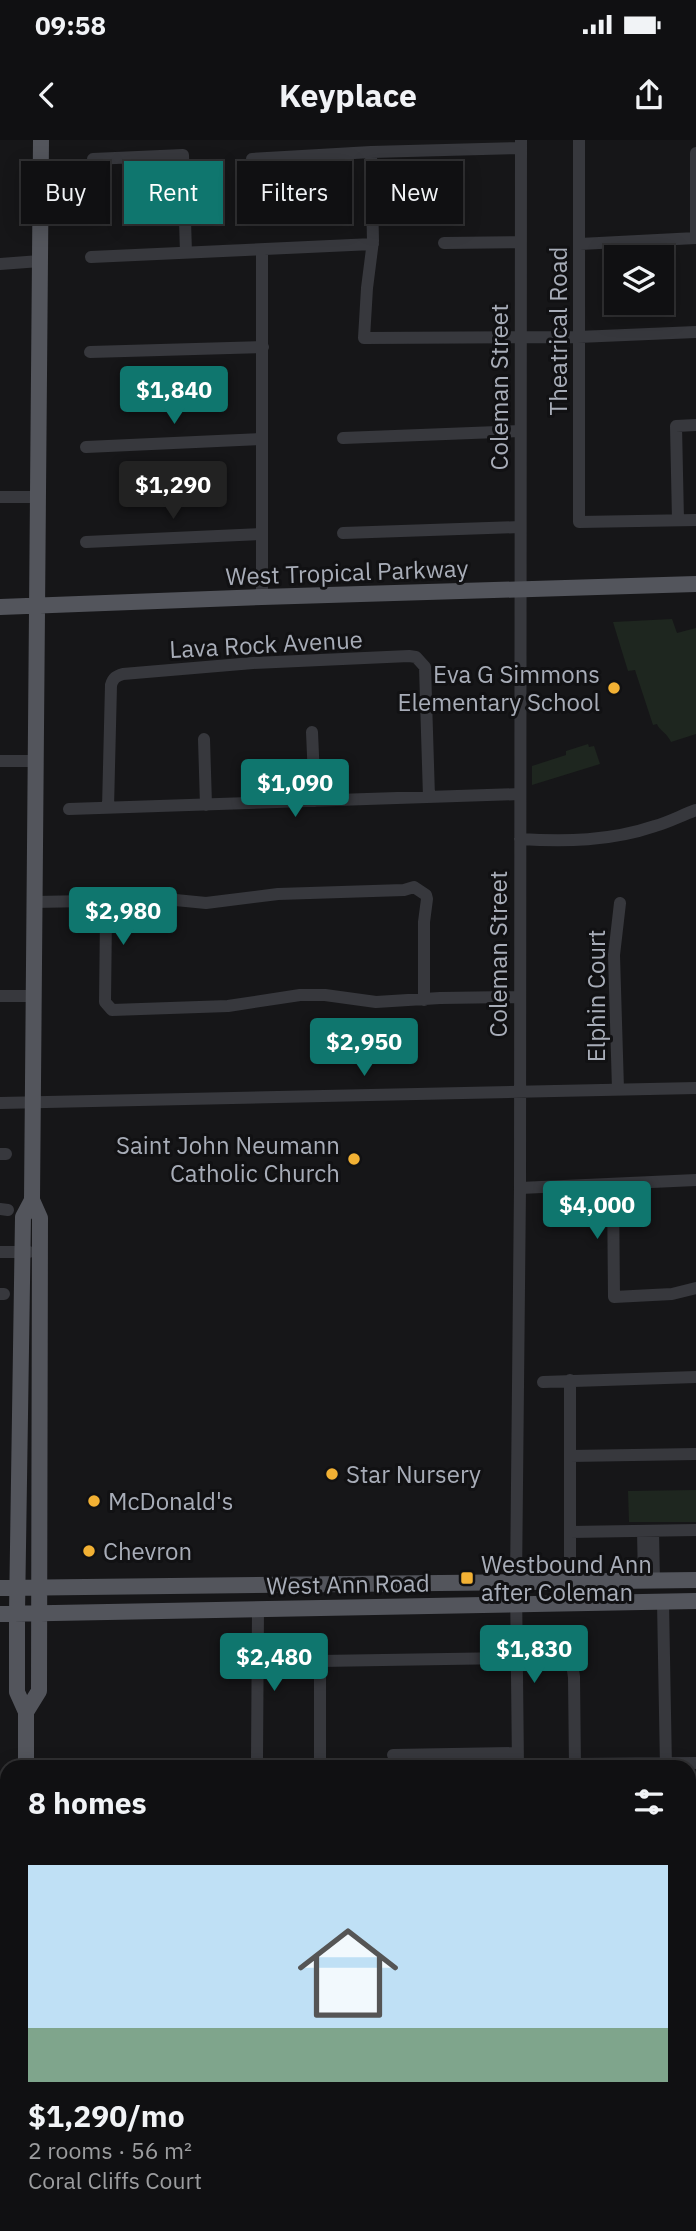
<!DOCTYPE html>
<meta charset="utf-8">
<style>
:root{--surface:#101012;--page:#19191b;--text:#f1f3f6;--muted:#9c9d9f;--line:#303032;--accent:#0f766e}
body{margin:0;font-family:"IBM Plex Sans",sans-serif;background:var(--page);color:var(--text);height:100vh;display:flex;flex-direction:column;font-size:26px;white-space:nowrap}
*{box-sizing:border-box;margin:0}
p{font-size:23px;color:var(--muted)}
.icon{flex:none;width:38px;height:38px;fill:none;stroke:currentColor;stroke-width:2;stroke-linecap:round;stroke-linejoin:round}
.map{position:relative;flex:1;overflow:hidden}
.sheet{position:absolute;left:0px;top:1620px;width:696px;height:471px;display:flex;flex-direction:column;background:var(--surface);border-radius:21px 21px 0 0;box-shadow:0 4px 18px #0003,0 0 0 2px var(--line)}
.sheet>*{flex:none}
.guide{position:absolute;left:21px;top:21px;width:654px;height:63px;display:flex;gap:14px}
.buttons{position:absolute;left:604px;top:105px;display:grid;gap:14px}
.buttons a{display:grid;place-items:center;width:70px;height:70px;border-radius:0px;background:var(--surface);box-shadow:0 4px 18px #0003,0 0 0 2px var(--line);font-size:35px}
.price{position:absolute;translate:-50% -60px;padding:0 16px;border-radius:7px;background:var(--accent);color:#fff;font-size:23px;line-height:46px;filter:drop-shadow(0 2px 4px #0008)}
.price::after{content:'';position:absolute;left:50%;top:42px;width:21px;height:16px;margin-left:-10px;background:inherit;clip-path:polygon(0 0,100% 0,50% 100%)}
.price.selected{background:#222;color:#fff}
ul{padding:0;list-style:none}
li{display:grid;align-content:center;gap:14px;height:371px;padding:0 28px}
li+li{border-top:2px solid var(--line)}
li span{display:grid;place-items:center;height:217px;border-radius:0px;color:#555}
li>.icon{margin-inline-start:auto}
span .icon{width:126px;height:126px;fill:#fffc;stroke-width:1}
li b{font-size:30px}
h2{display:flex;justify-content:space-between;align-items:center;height:84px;padding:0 28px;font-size:30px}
.pill{padding:0 24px;border-radius:0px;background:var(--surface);box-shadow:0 4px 18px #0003,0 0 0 2px var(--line);font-size:24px;line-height:63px}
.pill.selected{background:var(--accent);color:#fff}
.status{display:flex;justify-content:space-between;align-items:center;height:49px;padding:0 35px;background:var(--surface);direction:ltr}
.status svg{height:19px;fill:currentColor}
header{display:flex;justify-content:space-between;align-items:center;height:91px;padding:0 28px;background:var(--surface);font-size:32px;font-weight:800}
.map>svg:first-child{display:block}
</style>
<div class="status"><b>09:58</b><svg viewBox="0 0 49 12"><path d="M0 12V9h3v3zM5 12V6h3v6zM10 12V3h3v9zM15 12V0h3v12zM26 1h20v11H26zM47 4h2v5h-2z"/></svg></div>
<header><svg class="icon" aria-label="back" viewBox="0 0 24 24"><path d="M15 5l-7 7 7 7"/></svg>Keyplace<svg class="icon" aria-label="share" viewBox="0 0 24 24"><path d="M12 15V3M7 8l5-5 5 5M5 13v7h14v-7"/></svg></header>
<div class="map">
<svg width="696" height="2091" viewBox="0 0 696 2091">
<rect width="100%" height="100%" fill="#161618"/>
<path fill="#1e261f" d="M672 479 677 493 696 488V594L671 602C668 594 659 590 657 584L653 585 635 530 628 531 613 482Z
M588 604 589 607 594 606 600 624 532 645V626L566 615V611Z
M696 1350V1382H629L628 1351Z"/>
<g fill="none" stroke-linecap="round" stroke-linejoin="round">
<path stroke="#2c353c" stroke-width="2.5" d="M0 1913H4
M690 2007 696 2008"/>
<path stroke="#37383d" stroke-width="12" d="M579 0V382L696 380
M371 12 373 101 367 148 364 198 578 197 696 192
M93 19 183 15 186 113
M252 19 371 12 521 8
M696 98V13
M444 103 520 102
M580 104 696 98
M91 117 373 104
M0 124 40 121
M90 212 263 207
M343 298 520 291
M86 307 262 299
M0 357H37
M678 380 676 286 696 285
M343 393 520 387
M86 402 262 394
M262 457V110
M312 592 315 661
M204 599 206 665
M0 621H35
M108 668 111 545C113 538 116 536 123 534L253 523 409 516 416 517 425 527 429 657
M69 669 520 654
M520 699C565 702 611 701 655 686 669 682 682 675 696 670
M104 760 106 776 105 862 112 870 228 866 300 855H325L376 862 440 858 519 857
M34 762 89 761 145 757 206 763 278 754 404 750 414 747 426 755 427 759 424 782V860
M0 856H33
M618 949 614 815 620 763
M0 963 696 948
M0 1014H6
M613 1045 614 1157 672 1154 696 1148
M520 1048 696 1040
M0 1069 8 1070
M0 1112H29
M0 1154H4
M570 1240V1417
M543 1242 696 1237
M570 1316 696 1314
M643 1391 644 1441
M653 1391 654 1441
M570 1392 696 1390
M663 1462 666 1628
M572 1524 574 1537 575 1628
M393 1615 517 1613
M575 1624 696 1623
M253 1628 257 1619 258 1469
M320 1628V1521L517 1518
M518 1628 516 1443 520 1048 521 0
M690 1714H696
M690 1805H696
M690 1896H696
M0 1958H7
M519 2084V2091"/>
<path stroke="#53555c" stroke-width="16" d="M0 467 262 457 696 444
M0 1448 696 1440
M0 1474 696 1461
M26 1572 39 1551 40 1078 32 1060 41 0
M26 1628V1572L17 1552V1473L23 1077 32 1060
M24 2091V2084"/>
</g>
<g fill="#f2b134" stroke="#111113" stroke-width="2.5">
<circle cx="614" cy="548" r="7"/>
<circle cx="354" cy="1019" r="7"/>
<circle cx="332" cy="1334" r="7"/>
<circle cx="94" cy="1361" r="7"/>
<circle cx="89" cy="1411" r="7"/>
<rect x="460" y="1431" width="14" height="14" rx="3.5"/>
</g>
<g text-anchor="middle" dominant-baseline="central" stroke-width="6" stroke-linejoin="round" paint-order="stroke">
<g font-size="24" fill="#a8adb8" stroke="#111113">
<text transform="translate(558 191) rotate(-90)">Theatrical Road</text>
<text transform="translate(499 247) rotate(-90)">Coleman Street</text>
<text transform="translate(347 432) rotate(-2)">West Tropical Parkway</text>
<text transform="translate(266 504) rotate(-3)">Lava Rock Avenue</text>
<text transform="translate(498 814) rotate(-90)">Coleman Street</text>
<text transform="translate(596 856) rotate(-90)">Elphin Court</text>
<text transform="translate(348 1444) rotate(-1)">West Ann Road</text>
</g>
<g font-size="24" fill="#a8adb8" stroke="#111113" text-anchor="start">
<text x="600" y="534" text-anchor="end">Eva G Simmons<tspan x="600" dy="28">Elementary School</tspan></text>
<text x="340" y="1005" text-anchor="end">Saint John Neumann<tspan x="340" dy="28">Catholic Church</tspan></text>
<text x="346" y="1334">Star Nursery</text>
<text x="108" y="1361">McDonald's</text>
<text x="103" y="1411">Chevron</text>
<text x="481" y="1424">Westbound Ann<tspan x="481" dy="28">after Coleman</tspan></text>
</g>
</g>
</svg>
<div class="buttons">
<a><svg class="icon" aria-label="layers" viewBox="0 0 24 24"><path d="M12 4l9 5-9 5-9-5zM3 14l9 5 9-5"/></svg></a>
</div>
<b class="price" style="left:174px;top:286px">$1,840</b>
<b class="price selected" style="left:173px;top:381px">$1,290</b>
<b class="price" style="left:295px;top:679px">$1,090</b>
<b class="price" style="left:123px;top:807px">$2,980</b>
<b class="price" style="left:364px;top:938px">$2,950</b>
<b class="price" style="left:597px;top:1101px">$4,000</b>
<b class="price" style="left:534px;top:1545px">$1,830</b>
<b class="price" style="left:274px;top:1553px">$2,480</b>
<div class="guide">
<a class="pill">Buy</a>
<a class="pill selected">Rent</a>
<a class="pill">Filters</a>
<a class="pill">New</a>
</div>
<section class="sheet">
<h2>8 homes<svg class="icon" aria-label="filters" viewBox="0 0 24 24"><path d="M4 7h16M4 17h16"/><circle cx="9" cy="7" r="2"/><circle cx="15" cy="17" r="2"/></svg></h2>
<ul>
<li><span style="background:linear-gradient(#bfe0f5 75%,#7fa58c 0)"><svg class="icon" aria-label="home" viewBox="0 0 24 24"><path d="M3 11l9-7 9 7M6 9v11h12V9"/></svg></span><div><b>$1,290/mo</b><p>2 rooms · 56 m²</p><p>Coral Cliffs Court</p></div></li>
</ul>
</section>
</div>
